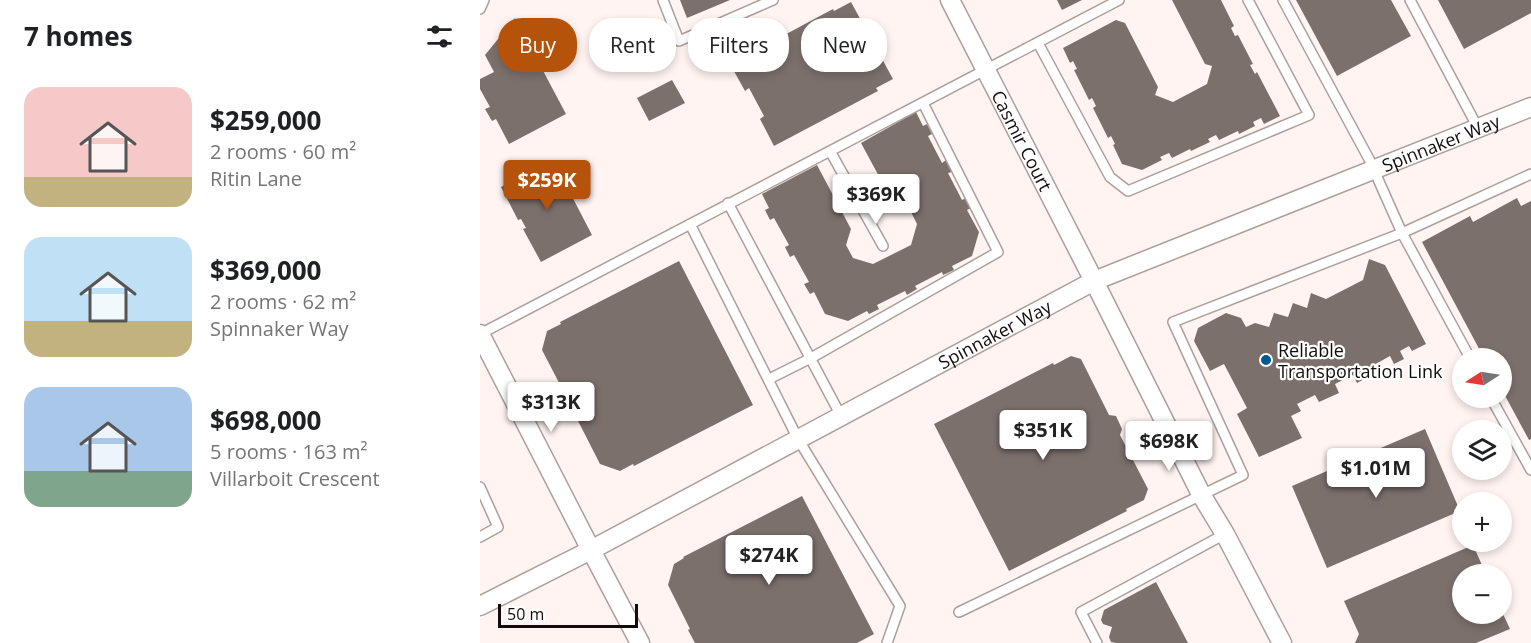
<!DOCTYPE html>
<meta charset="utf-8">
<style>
:root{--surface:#fff;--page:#f2f2f2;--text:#202124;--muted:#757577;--accent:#b45309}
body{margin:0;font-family:"Open Sans",sans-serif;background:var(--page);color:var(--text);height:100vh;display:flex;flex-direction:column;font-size:22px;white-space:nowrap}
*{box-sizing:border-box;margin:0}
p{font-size:20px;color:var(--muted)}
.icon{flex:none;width:33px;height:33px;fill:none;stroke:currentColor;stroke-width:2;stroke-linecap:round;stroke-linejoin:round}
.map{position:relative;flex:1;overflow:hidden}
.side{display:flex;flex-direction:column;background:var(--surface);width:480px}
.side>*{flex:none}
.banner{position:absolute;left:18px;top:18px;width:570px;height:54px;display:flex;gap:12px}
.needle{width:39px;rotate:258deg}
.buttons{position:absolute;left:972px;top:348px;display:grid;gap:12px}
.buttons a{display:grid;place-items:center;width:60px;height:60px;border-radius:50%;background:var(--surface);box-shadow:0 3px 9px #0003;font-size:30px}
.scale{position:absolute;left:18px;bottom:15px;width:140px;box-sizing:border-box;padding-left:6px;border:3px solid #120d0c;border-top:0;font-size:16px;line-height:21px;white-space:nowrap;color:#120d0c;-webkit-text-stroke:4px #fff;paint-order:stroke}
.price{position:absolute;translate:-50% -51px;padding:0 14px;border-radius:6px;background:#fff;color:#222;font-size:20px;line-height:39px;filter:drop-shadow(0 2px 3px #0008)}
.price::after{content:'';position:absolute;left:50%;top:36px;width:18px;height:14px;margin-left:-9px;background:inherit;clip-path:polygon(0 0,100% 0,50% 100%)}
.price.selected{background:var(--accent);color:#fff}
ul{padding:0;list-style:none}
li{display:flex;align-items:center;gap:18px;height:150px;padding:0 24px}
li span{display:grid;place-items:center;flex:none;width:168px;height:120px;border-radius:18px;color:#555}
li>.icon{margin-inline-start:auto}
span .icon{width:72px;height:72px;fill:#fffc;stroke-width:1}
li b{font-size:26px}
h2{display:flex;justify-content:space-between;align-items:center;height:72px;padding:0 24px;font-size:26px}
.chip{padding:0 21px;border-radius:24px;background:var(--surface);box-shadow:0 3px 9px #0003;font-size:21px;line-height:54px}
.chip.selected{background:var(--accent);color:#fff}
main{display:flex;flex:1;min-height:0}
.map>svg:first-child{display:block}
</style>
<main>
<section class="side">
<h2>7 homes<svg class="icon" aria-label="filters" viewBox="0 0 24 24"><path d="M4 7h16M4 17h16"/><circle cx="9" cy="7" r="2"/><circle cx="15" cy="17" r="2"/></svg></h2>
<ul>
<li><span style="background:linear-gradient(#f6c9c9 75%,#c2b280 0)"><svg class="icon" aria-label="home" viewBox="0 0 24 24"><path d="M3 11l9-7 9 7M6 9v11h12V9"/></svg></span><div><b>$259,000</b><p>2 rooms · 60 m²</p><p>Ritin Lane</p></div></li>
<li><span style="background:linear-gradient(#bfe0f5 70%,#c2b280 0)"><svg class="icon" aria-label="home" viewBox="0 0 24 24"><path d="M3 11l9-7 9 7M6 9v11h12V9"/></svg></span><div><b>$369,000</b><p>2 rooms · 62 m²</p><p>Spinnaker Way</p></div></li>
<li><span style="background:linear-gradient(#a9c7e8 70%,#7fa58c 0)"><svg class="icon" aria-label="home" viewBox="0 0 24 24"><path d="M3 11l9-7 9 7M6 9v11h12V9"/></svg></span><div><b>$698,000</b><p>5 rooms · 163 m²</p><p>Villarboit Crescent</p></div></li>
</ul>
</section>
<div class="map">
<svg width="1051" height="643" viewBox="0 0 1051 643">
<rect width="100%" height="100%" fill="#fff4f1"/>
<path fill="#7c706d" d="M200 0H250L207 18Z
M577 0H602L582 10Z
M692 0H741L754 26 751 28 755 36 758 35 773 64 770 65 775 74 777 72 800 116 784 124 781 118 773 122 775 126 759 134 758 131 739 140 736 135 728 139 730 142 711 151 710 149 692 158 689 153 680 157 682 160 662 170 642 164 633 145 635 144 631 136 628 138 613 108 616 106 612 98 609 100 594 70 597 69 593 61 590 63 583 48 636 20 645 23 678 87 675 95 693 102 727 84 732 66 725 64Z
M816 0H911L931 36 857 76Z
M958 0H1051V13L984 49Z
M371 2 389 35 391 34 397 45 395 46 413 79 396 88 398 91 294 146 280 119 284 116 269 88 265 91 250 64 353 9 354 11Z
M35 18 86 114 29 144 16 119 12 121 5 109 10 107 0 89V79L14 72 5 55Z
M192 80 205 103 169 121 157 98Z
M436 112 443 126 447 124 452 134 448 136 462 163 466 160 472 172 468 173 482 200 486 198 491 208 487 210 499 232 492 256 472 266 474 270 463 275 462 272 435 286 437 289 427 295 425 291 397 305 399 309 389 314 387 311 368 321 345 314 334 292 330 294 324 284 329 282 314 255 310 257 305 247 309 245 294 218 290 220 285 210 289 208 282 194 337 165 371 229 366 245 373 258 393 264 431 245 437 224 430 210 415 206 381 143Z
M73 160 112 235 61 262 43 229 46 228 41 219 38 220 21 187Z
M1037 198 1041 206 1051 201V439L1049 440 1022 390V358H1004L942 242 990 216 993 222Z
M889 259 905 265 946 344 932 351 929 346 920 351 924 359 914 364 910 356 892 366 896 373 877 383 873 375 855 384 859 393 839 402 835 395 817 404 821 411 811 416 822 438 779 457 757 414 767 408 744 364 730 371 714 341 718 328 746 313 761 318 766 327 775 323 789 327 794 313 808 317 813 303 827 308 831 293 846 299 883 280Z
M199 261 273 405 154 466 153 464 140 471 120 464 95 415H93L86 401 87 398 62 350 67 331 81 324 80 322Z
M591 356 601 359 629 415 636 416 642 429 640 435 668 489 664 500 646 509 647 511 529 571 454 424 573 363 574 365Z
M945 429 980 511 847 568 812 486Z
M322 496 394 634 377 643H215L208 630 210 629 188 585 194 564 204 558 203 557Z
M993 545 1006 574H982V614H1023L1030 629 996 643H875L879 634 864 601Z
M676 582 708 643H636L631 642 629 637 632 627 623 624 621 620 624 610Z"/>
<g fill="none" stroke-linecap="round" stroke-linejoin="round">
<g stroke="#ac9f9d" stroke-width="12">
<path id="service" d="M183 0 199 41 293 0
M803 0 889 159 922 233 990 358
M930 0 998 128
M0 9 4 0
M558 43 630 177 648 191 829 115 768 0
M350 151 403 246
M248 203 361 416
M210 224 318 439 420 606 407 643
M0 334 639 0
M289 379 331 358 518 252 443 103
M1011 398 1051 470
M0 487 18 527 0 537
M479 612 763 475 693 322 922 233 1051 174
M617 643 601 612 745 534"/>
</g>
<g stroke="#ac9f9d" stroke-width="21">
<g id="minor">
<path id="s1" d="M470 0 614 281 722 496 745 534 802 643"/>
<path d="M0 334 111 550 160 643"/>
<path id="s2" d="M0 606 111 550 614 281 1051 107"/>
</g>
</g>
<use href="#service" stroke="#fff" stroke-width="9"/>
<use href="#minor" stroke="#fff" stroke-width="18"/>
</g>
<circle fill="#005b8c" stroke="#fff" stroke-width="2" cx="786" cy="360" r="6"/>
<g text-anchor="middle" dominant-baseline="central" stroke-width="4.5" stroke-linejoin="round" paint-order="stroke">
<g font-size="18" fill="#120d0c" stroke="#fff">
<text stroke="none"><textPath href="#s1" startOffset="158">Casmir Court</textPath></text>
<text stroke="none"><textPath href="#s2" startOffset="1068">Spinnaker Way</textPath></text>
<text stroke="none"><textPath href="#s2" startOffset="582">Spinnaker Way</textPath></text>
</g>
<g font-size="18" fill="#120d0c" stroke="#fff" text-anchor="start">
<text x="798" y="350">Reliable<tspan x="798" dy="21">Transportation Link</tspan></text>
</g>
</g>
</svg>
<div class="buttons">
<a><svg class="needle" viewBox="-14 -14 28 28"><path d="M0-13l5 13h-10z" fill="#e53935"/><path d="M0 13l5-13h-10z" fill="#757577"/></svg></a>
<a><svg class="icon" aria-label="layers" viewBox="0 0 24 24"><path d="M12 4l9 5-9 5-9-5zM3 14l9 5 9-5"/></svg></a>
<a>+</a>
<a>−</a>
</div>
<div class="scale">50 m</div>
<b class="price selected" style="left:67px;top:211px">$259K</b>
<b class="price" style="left:396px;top:225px">$369K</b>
<b class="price" style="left:71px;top:433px">$313K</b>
<b class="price" style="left:563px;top:461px">$351K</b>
<b class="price" style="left:689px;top:472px">$698K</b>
<b class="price" style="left:896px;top:499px">$1.01M</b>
<b class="price" style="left:289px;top:586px">$274K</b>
<div class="banner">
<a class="chip selected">Buy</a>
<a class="chip">Rent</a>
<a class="chip">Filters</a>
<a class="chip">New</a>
</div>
</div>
</main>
